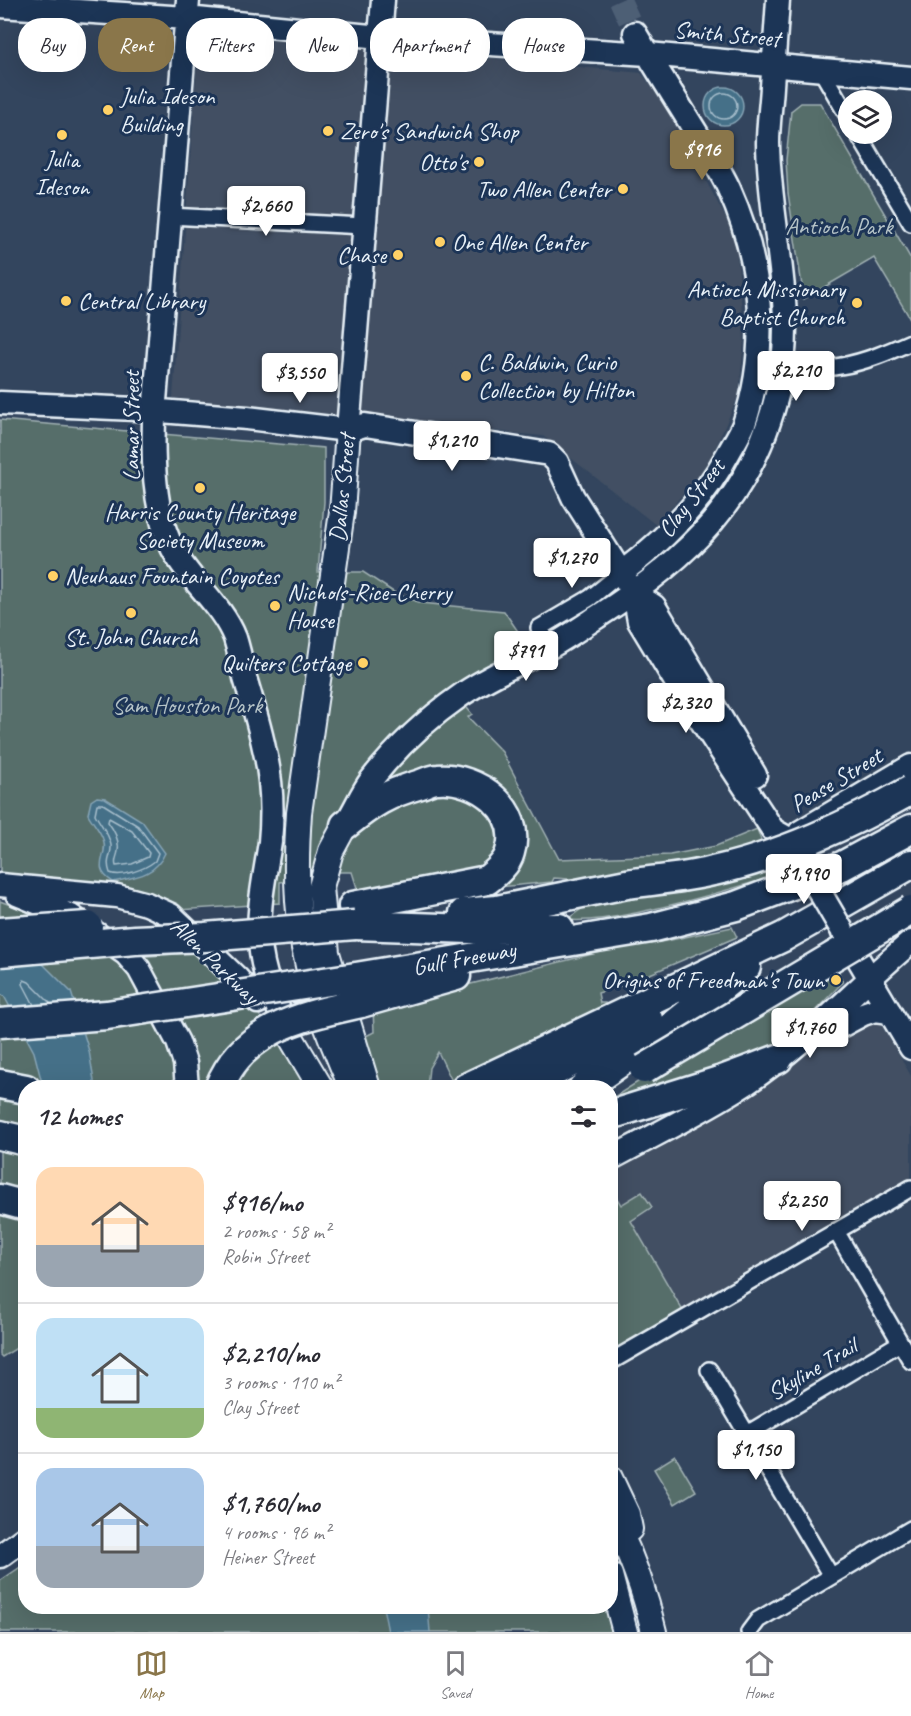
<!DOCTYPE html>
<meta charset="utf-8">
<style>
:root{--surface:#fff;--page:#f2f2f3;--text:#2b2b33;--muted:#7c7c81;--line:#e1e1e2;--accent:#8a764a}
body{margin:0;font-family:Caveat,sans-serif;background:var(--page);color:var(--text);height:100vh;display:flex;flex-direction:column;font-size:22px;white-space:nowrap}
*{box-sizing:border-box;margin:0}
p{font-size:20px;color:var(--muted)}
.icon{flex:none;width:33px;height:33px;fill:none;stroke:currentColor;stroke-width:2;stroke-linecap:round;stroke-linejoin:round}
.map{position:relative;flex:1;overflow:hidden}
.details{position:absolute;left:18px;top:1080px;width:600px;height:534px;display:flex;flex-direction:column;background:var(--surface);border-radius:24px;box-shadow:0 6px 24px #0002}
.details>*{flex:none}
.top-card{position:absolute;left:18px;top:18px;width:600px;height:54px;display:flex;gap:12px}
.controls{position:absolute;left:838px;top:90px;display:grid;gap:12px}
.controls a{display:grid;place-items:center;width:54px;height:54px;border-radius:50%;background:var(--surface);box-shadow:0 6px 24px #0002;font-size:30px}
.price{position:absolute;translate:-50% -51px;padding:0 14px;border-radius:6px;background:#fff;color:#222;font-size:20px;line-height:39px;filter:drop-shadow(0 2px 3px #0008)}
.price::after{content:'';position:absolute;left:50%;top:36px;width:18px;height:14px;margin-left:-9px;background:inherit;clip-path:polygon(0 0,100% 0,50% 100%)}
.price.active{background:var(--accent);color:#fff}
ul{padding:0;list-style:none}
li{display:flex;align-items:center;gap:18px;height:150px;padding:0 18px}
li+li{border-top:2px solid var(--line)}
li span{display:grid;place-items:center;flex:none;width:168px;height:120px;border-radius:18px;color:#555}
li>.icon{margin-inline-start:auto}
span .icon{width:72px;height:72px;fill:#fffc;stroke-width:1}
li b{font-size:26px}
h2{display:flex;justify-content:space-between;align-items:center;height:72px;padding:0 18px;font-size:26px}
.tag{padding:0 21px;border-radius:24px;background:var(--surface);box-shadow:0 6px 24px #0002;font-size:21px;line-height:54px}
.tag.active{background:var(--accent);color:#fff}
.menu{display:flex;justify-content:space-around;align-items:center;height:84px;border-top:2px solid var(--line);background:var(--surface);font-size:16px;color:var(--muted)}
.menu a{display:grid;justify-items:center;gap:3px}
.menu .active{color:var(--accent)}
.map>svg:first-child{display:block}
</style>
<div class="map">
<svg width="911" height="1632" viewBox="0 0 911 1632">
<rect width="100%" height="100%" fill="#33455e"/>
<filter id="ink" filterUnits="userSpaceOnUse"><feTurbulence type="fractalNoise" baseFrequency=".0167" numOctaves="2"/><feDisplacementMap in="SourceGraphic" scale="12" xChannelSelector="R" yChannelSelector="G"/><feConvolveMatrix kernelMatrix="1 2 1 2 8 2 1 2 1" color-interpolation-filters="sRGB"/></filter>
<g filter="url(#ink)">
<path fill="#425063" d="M250 35 641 73 663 101 736 237 744 339 739 394 708 465 656 525 543 436 173 398 199 36Z
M866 1018 879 1021 911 1076V1178L683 1311 611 1187 610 1168Z"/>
<path fill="#576e6b" stroke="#a0b0b2" stroke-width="1.5" d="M801 103H820L911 259V320L874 258 804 299 788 193 786 160 791 111Z
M0 420 324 448V502L318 572H363L395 593 420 603 504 611 528 646 479 675 419 721 316 878 280 882V903L178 910 0 878Z
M463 707 467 708 472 714 468 717 502 752 559 859 670 855 716 846 757 829 771 867 782 870 784 873C736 888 688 902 640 912 615 917 591 922 566 920L587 905 584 880 554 878 552 882 487 888 496 883 504 799 382 782 425 737Z
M408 793H463L503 823 498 863 359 894 352 872H333L351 832Z
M0 901 51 921 84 937 112 959 202 952 231 980 281 1042 308 1087 26 1088 25 1343 2 1357 0 1355Z
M732 927 737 937 624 985 598 993 600 1003H605V1008L452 1081 438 1052 429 1068 427 1087H375L360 1039 374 1032 373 1008 609 950 666 941Z
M826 942 837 961 840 977 843 982 804 1022 784 1039 759 1055 611 1108V1099L776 994Z
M610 1187 621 1205 642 1192 652 1207 631 1221 683 1311 610 1355Z
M675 1456 696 1491 675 1504 654 1469Z
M25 1564 26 1606 606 1607 612 1632H0V1581Z"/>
<path fill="#447088" stroke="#86a4b5" stroke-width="1.5" d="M705 106a19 19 0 1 1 38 0a19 19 0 1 1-38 0Z
M97 797 105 798 142 821 165 853C155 876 135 877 113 882 89 867 110 855 103 839 100 830 92 822 88 814L91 801Z
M0 939 43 964 71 992 89 1051 95 1087H43L34 1052 4 996 0 994Z
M383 1607H428L430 1632H388Z"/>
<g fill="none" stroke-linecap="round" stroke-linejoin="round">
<path stroke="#a6bdcb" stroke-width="1.5" d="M711 106a13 13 0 1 1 26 0a13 13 0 1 1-26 0Z
M97 804H103L138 826 158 853 155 861C145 869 122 878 110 873 105 859 112 857 111 845 109 833 100 824 95 814Z
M109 818 132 831 149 853 148 857 132 864 116 866C114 860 117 858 118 851 120 840 114 830 108 822Z
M34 1005 23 984 24 980 29 982 50 1003"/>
<path stroke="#4e5f75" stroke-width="22" stroke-dasharray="22 11" stroke-linecap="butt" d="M620 0 635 33"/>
<g stroke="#e8f1f8" stroke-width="20">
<path id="street" d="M821 70 849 118
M858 134 911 223
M169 216 364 226
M757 366C783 368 814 371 841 366 865 362 888 352 911 342
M551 647 539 628 590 598 621 573
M836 1231 911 1361
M610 1362 911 1188
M709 1370 831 1576
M747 1434 900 1343
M749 1632 758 1620 911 1529"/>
</g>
<g stroke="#e8f1f8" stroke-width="27">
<path id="secondary" d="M188 0 155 401C152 446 152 513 175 553 192 583 222 605 235 638 239 651 242 665 245 678 252 701 259 724 264 748 272 779 273 811 270 842 265 876 257 908 260 942 262 975 277 1006 290 1036
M0 6 187 18 380 37 648 54 911 78
M0 403 136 409 247 418 348 430 365 425 549 454 557 462 573 497 634 593 639 621 679 687 773 830 789 839
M348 430 383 0
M621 573C665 540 703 501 729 452 734 443 740 434 744 424 770 348 762 262 729 189 722 173 711 157 702 142 680 106 657 70 635 33
M634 593 654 606 755 775
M348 820C356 807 362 792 371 780 396 748 427 719 460 696 488 676 520 664 550 647 566 638 582 627 597 617 689 559 754 496 779 387 797 306 769 225 768 143 768 124 771 105 772 87 774 58 776 29 778 0
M800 832 911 766
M0 885 117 896 147 904 171 915 237 978 258 1002
M17 894 71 916 126 954 139 969 178 1042 185 1063 187 1088
M843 933 911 1048
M816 1028 835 1029 863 1014 875 1010 890 1012
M610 1159C656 1134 704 1111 747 1083 807 1043 856 988 911 942
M0 1556 26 1537"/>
</g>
<g stroke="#e8f1f8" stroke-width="28">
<path id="primary" d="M348 430 342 512 299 813C297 842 296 872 298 901 302 967 325 1028 352 1088
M345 825 331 851 321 887 327 953 368 1088
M290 1036 321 1088
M610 1478 627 1514 630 1529
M610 1512C629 1549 645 1591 654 1632
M610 1575 625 1632"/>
</g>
<g stroke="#e8f1f8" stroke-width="33">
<path id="highway" d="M345 825C372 803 386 794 421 784 426 782 433 779 438 779 477 776 523 810 510 852 507 864 496 873 487 880L353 906
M464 913 497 910 627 884
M355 925 470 929 559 928
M356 977 651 928 736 906 842 866 911 829
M361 1003 456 976
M0 1084 26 1089
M466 1088 783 937 911 864
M524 1088 614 1039 648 1019
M583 1088 674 1025 746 967
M610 1115 722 1080 778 1059
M0 1135 26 1141
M0 1199 26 1206"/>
</g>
<use href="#street" stroke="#1d3557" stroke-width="15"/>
<use href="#secondary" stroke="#1d3557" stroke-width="22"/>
<use href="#primary" stroke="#1d3557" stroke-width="24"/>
<use href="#highway" stroke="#1d3557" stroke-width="28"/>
<g stroke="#e8f1f8" stroke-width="27" stroke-linecap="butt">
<path id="secondary-bridge" d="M801 860 842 930"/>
</g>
<g stroke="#e8f1f8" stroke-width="33" stroke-linecap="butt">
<path id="highway-bridge" d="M627 884C655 880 685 878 713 871 778 857 853 823 911 790
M0 932 88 926
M0 952 135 940 205 937 355 925
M0 1023 107 1015 356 977
M644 1069 911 910
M219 1088C243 1027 304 1016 361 1003"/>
</g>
<use href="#secondary-bridge" stroke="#1d3557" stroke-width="22"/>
<use href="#highway-bridge" stroke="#1d3557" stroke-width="28"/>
</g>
</g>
<g fill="#ffd166" stroke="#1d3557" stroke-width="2">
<circle cx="108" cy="110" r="6"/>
<circle cx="328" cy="131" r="6"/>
<circle cx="62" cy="135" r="6"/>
<circle cx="479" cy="162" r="6"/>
<circle cx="623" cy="189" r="6"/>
<circle cx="440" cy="242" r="6"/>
<circle cx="398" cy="255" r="6"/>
<circle cx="66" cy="301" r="6"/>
<circle cx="857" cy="303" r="6"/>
<circle cx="466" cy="376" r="6"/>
<circle cx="200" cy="488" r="6"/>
<circle cx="53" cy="576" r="6"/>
<circle cx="275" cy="606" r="6"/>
<circle cx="131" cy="613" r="6"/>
<circle cx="363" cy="663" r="6"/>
<circle cx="836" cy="980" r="6"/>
</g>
<g text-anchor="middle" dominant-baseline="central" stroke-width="6" stroke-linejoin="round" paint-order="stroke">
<g font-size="24" fill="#e8f1f8" stroke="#1d3557">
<text transform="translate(727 34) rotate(5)">Smith Street</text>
<text transform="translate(131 426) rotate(-90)">Lamar Street</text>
<text transform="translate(342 488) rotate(-85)">Dallas Street</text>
<text transform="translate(691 498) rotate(-52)">Clay Street</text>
<text transform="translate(836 780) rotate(-31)">Pease Street</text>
<text transform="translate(464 958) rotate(-10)">Gulf Freeway</text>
<text transform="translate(215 961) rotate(44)">Allen Parkway</text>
<text transform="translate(812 1369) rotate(-31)">Skyline Trail</text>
</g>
<g font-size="24" fill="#e8f1f8" stroke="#1d3557" text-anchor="start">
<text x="120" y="96">Julia Ideson<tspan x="120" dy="28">Building</tspan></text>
<text x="340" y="131">Zero's Sandwich Shop</text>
<text x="62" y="159" text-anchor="middle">Julia<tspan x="62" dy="28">Ideson</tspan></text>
<text x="467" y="162" text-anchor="end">Otto's</text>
<text x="611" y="189" text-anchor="end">Two Allen Center</text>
<text x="452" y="242">One Allen Center</text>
<text x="386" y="255" text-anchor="end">Chase</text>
<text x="845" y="289" text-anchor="end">Antioch Missionary<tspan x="845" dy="28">Baptist Church</tspan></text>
<text x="78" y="301">Central Library</text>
<text x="478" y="362">C. Baldwin, Curio<tspan x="478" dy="28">Collection by Hilton</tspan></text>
<text x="200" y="512" text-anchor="middle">Harris County Heritage<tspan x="200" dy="28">Society Museum</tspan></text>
<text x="65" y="576">Neuhaus Fountain Coyotes</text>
<text x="287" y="592">Nichols-Rice-Cherry<tspan x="287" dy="28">House</tspan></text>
<text x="131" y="637" text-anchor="middle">St. John Church</text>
<text x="351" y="663" text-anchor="end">Quilters Cottage</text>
<text x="824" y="980" text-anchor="end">Origins of Freedman's Town</text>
</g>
<g font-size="24" fill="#b5c3c7" stroke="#1d3557">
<text x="839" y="226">Antioch Park</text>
<text x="187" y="705">Sam Houston Park</text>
</g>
</g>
</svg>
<div class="controls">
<a><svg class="icon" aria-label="layers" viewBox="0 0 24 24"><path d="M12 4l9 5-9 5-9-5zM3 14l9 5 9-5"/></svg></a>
</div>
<b class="price active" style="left:702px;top:181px">$916</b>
<b class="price" style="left:266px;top:237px">$2,660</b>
<b class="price" style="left:796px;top:402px">$2,210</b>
<b class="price" style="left:300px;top:404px">$3,550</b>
<b class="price" style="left:452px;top:472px">$1,210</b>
<b class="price" style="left:572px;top:589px">$1,270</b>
<b class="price" style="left:526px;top:682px">$791</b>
<b class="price" style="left:686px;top:734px">$2,320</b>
<b class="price" style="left:804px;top:905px">$1,990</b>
<b class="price" style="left:810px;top:1059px">$1,760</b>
<b class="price" style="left:802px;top:1232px">$2,250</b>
<b class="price" style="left:756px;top:1481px">$1,150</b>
<div class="top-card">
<a class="tag">Buy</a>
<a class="tag active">Rent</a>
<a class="tag">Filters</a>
<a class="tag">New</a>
<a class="tag">Apartment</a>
<a class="tag">House</a>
</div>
<section class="details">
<h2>12 homes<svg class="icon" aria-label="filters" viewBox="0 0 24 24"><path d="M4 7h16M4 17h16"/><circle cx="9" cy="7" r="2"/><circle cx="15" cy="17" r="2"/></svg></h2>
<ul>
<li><span style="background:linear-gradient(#ffd9b3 65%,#9aa5b1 0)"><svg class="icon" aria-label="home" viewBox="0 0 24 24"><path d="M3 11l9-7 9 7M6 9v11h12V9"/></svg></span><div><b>$916/mo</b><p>2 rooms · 58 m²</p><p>Robin Street</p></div></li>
<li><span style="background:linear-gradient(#bfe0f5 75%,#8fb573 0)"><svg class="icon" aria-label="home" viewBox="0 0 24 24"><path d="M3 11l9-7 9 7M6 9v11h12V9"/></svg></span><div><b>$2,210/mo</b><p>3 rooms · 110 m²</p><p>Clay Street</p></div></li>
<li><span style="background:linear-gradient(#a9c7e8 65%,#9aa5b1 0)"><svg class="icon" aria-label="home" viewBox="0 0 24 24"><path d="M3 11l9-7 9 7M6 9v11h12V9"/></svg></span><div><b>$1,760/mo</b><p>4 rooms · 96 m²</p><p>Heiner Street</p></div></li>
</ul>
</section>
</div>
<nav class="menu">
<a class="active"><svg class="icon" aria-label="map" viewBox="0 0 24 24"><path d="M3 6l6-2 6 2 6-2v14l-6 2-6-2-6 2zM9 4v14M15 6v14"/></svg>Map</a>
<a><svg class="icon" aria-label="saved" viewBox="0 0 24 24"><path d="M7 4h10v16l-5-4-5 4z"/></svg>Saved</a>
<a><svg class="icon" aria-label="home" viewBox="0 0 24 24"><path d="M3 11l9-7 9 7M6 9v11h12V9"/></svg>Home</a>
</nav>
